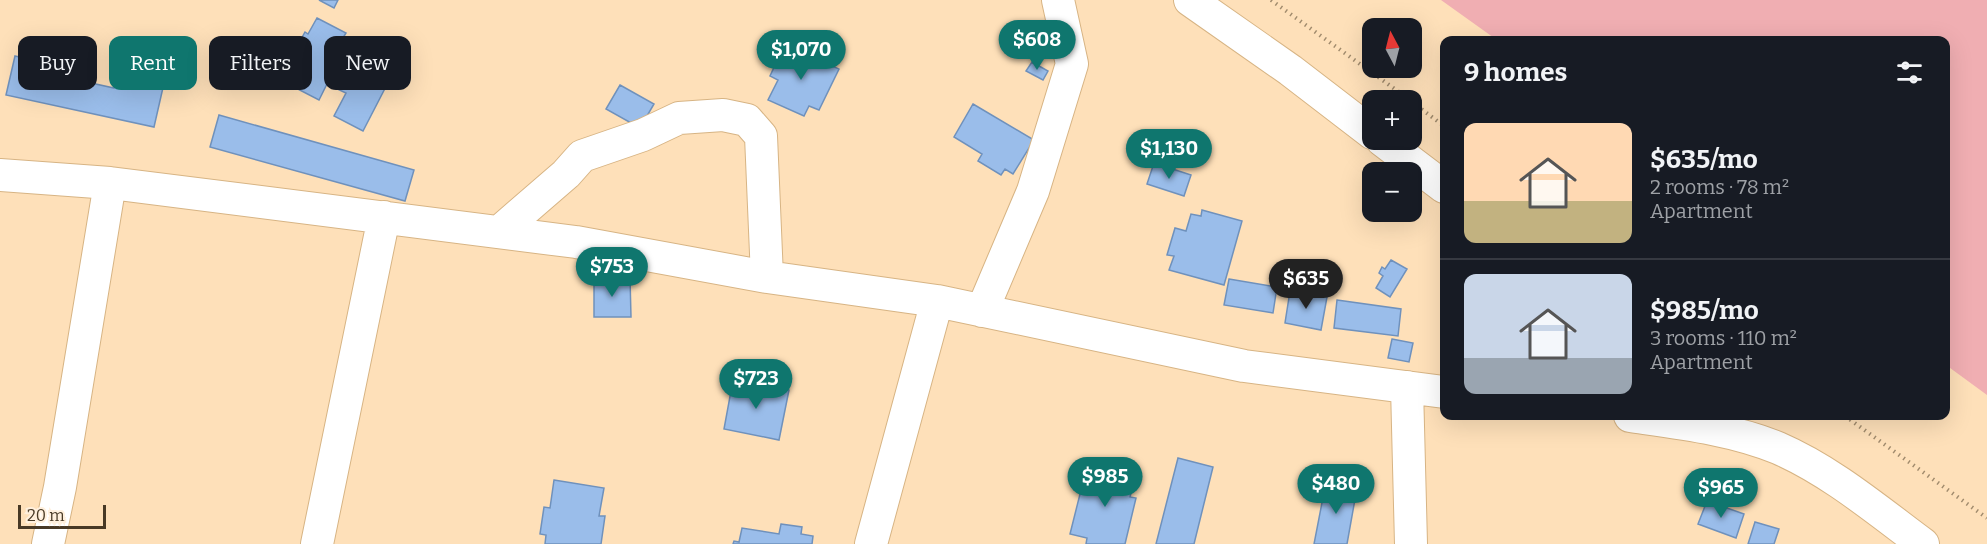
<!DOCTYPE html>
<meta charset="utf-8">
<style>
:root{--surface:#171b24;--page:#20242c;--text:#f1f3f6;--muted:#9ea1a6;--line:#363941;--accent:#0f766e}
body{margin:0;font-family:Bitter,serif;background:var(--page);color:var(--text);height:100vh;display:flex;flex-direction:column;font-size:22px;white-space:nowrap}
*{box-sizing:border-box;margin:0}
p{font-size:20px;color:var(--muted)}
.icon{flex:none;width:33px;height:33px;fill:none;stroke:currentColor;stroke-width:2;stroke-linecap:round;stroke-linejoin:round}
.map{position:relative;flex:1;overflow:hidden}
.drawer{position:absolute;left:1440px;top:36px;width:510px;height:384px;display:flex;flex-direction:column;background:var(--surface);border-radius:12px;box-shadow:0 6px 24px #0002}
.drawer>*{flex:none}
.guide{position:absolute;left:18px;top:36px;width:570px;height:54px;display:flex;gap:12px}
.needle{width:39px;rotate:353deg}
.fabs{position:absolute;left:1362px;top:18px;display:grid;gap:12px}
.fabs a{display:grid;place-items:center;width:60px;height:60px;border-radius:12px;background:var(--surface);box-shadow:0 6px 24px #0002;font-size:30px}
.scale{position:absolute;left:18px;bottom:15px;width:88px;box-sizing:border-box;padding-left:6px;border:3px solid #483925;border-top:0;font-size:16px;line-height:21px;white-space:nowrap;color:#483925;-webkit-text-stroke:4px #fff0dd;paint-order:stroke}
.price{position:absolute;translate:-50% -51px;padding:0 14px;border-radius:21px;background:var(--accent);color:#fff;font-size:20px;line-height:39px;filter:drop-shadow(0 2px 3px #0008)}
.price::after{content:'';position:absolute;left:50%;top:36px;width:18px;height:14px;margin-left:-9px;background:inherit;clip-path:polygon(0 0,100% 0,50% 100%)}
.price.current{background:#222;color:#fff}
ul{padding:0;list-style:none}
li{display:flex;align-items:center;gap:18px;height:150px;padding:0 24px}
li+li{border-top:2px solid var(--line)}
li span{display:grid;place-items:center;flex:none;width:168px;height:120px;border-radius:12px;color:#555}
li>.icon{margin-inline-start:auto}
span .icon{width:72px;height:72px;fill:#fffc;stroke-width:1}
li b{font-size:26px}
h2{display:flex;justify-content:space-between;align-items:center;height:72px;padding:0 24px;font-size:26px}
.chip{padding:0 21px;border-radius:12px;background:var(--surface);box-shadow:0 6px 24px #0002;font-size:21px;line-height:54px}
.chip.current{background:var(--accent);color:#fff}
.map>svg:first-child{display:block}
</style>
<div class="map">
<svg width="1987" height="544" viewBox="0 0 1987 544">
<rect width="100%" height="100%" fill="#fee0b9"/>
<path fill="#f0aeb2" d="M1441 0H1987V395L1946 365V40H1497Z"/>
<path fill="#9abdea" stroke="#6f91bc" stroke-width="1.5" d="M319 0H338L334 8Z
M317 18 346 33 341 41 360 51 366 40 393 54 388 65 395 69 363 131 334 116 346 93 327 84 319 100 286 83 300 55 294 52 305 32 308 34Z
M785 44 839 69 819 110 809 106 804 116 768 100 778 80 770 76Z
M15 56 43 62 41 72 114 88 120 60 167 70 154 127 6 95Z
M1032 62 1048 71 1043 80 1026 71Z
M620 85 654 104 640 128 606 109Z
M973 104 1034 140 1013 174 1005 169 1001 175 978 161 982 154 954 137Z
M219 115 414 170 405 201 210 147Z
M1154 163 1191 175 1184 196 1147 184Z
M1202 210 1242 221 1224 285 1169 270 1174 256 1167 255 1175 228 1186 231 1191 214 1201 216Z
M1391 260 1407 269 1390 297 1376 288 1383 276 1379 273 1382 267 1385 269Z
M594 278H630L631 317H594Z
M1229 279 1277 287 1273 313 1224 305Z
M1290 291 1327 297 1321 330 1285 323Z
M1337 300 1401 309 1398 336 1334 328Z
M1392 339 1413 343 1409 362 1388 358Z
M733 380 789 390 779 440 724 429Z
M1178 458 1213 467 1194 544H1156Z
M1098 466 1136 475 1130 497 1136 498 1125 544H1086L1087 538 1070 534 1082 486 1093 488Z
M554 480 604 488 599 516H605L601 544H545L546 535 540 534 544 507 550 508Z
M1326 482 1357 488 1347 544H1314Z
M1707 501 1744 514 1736 538 1698 524Z
M1755 522 1779 529 1774 544H1748Z
M781 524 802 527 801 534 813 536 812 544H733L734 541 739 542 742 528 779 534Z"/>
<g fill="none" stroke-linecap="round" stroke-linejoin="round">
<g stroke="#d7b484" stroke-width="34">
<path id="street" d="M1190 0 1290 70 1372 133
M1382 140 1444 187
M0 175 110 183 576 242 767 277 937 301 1244 366 1444 392
M499 232 566 174 582 156 643 135 679 118 723 115 747 120 761 136 767 277
M982 311 1033 191 1072 64 1058 0
M1407 387 1411 544
M1630 416C1679 423 1732 429 1778 448 1831 471 1877 510 1923 544
M48 544 60 487 110 183
M317 544 384 217
M871 544 937 301"/>
</g>
<path stroke="#a18b6d" stroke-width="4" stroke-dasharray="1.5 4.5" stroke-linecap="butt" d="M1271 0 1410 100
M1412 102 1444 126
M1845 416 1987 518"/>
<use href="#street" stroke="#fff" stroke-width="32"/>
</g>
</svg>
<div class="fabs">
<a><svg class="needle" viewBox="-14 -14 28 28"><path d="M0-13l5 13h-10z" fill="#e53935"/><path d="M0 13l5-13h-10z" fill="#9ea1a6"/></svg></a>
<a>+</a>
<a>−</a>
</div>
<div class="scale">20 m</div>
<b class="price" style="left:1037px;top:71px">$608</b>
<b class="price" style="left:801px;top:81px">$1,070</b>
<b class="price" style="left:1169px;top:180px">$1,130</b>
<b class="price" style="left:612px;top:298px">$753</b>
<b class="price current" style="left:1306px;top:310px">$635</b>
<b class="price" style="left:756px;top:410px">$723</b>
<b class="price" style="left:1105px;top:508px">$985</b>
<b class="price" style="left:1336px;top:515px">$480</b>
<b class="price" style="left:1721px;top:519px">$965</b>
<div class="guide">
<a class="chip">Buy</a>
<a class="chip current">Rent</a>
<a class="chip">Filters</a>
<a class="chip">New</a>
</div>
<section class="drawer">
<h2>9 homes<svg class="icon" aria-label="filters" viewBox="0 0 24 24"><path d="M4 7h16M4 17h16"/><circle cx="9" cy="7" r="2"/><circle cx="15" cy="17" r="2"/></svg></h2>
<ul>
<li><span style="background:linear-gradient(#ffd9b3 65%,#c2b280 0)"><svg class="icon" aria-label="home" viewBox="0 0 24 24"><path d="M3 11l9-7 9 7M6 9v11h12V9"/></svg></span><div><b>$635/mo</b><p>2 rooms · 78 m²</p><p>Apartment</p></div></li>
<li><span style="background:linear-gradient(#c9d6e8 70%,#9aa5b1 0)"><svg class="icon" aria-label="home" viewBox="0 0 24 24"><path d="M3 11l9-7 9 7M6 9v11h12V9"/></svg></span><div><b>$985/mo</b><p>3 rooms · 110 m²</p><p>Apartment</p></div></li>
</ul>
</section>
</div>
